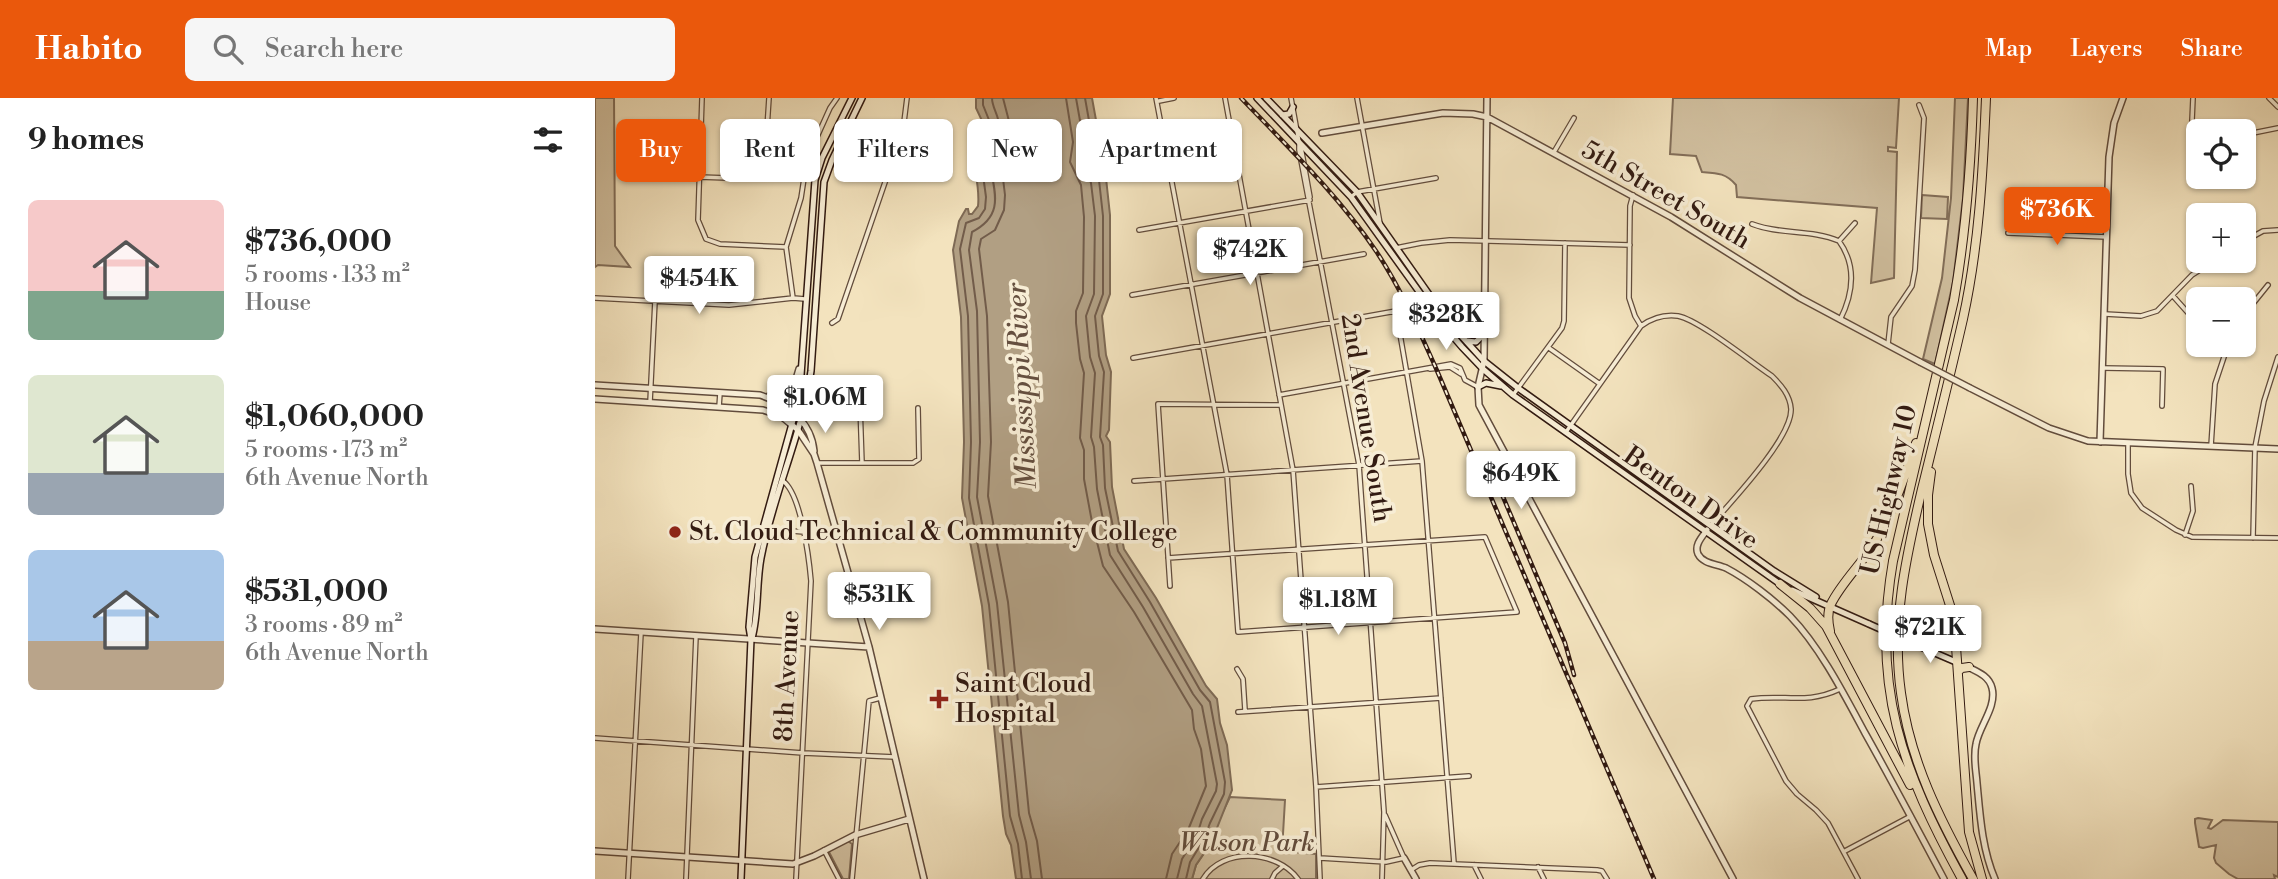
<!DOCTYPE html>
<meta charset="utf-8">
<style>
:root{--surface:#fff;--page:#f6f6f6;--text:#222;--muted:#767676;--accent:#ea580c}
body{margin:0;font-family:"Libre Bodoni",serif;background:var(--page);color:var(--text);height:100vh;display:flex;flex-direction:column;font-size:26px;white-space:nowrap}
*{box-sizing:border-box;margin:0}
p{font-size:23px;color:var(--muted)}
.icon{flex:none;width:38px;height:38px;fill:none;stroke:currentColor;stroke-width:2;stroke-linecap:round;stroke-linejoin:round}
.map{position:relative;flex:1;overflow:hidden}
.details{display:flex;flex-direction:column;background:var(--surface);width:595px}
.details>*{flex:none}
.guide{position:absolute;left:21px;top:21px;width:665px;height:63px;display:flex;gap:14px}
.tools{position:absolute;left:1591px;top:21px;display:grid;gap:14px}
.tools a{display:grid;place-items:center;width:70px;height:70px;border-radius:10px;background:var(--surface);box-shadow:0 2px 5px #0004;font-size:35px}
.price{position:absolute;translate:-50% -60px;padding:0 16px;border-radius:7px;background:#fff;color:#222;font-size:23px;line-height:46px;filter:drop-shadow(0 2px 4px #0008)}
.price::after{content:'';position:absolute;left:50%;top:42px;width:21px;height:16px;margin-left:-10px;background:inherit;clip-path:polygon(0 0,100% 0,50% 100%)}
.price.active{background:var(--accent);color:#fff}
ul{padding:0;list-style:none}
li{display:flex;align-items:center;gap:21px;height:175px;padding:0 28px}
li span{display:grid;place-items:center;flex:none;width:196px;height:140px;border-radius:10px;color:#555}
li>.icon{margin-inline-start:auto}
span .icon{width:84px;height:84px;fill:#fffc;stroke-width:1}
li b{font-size:30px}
h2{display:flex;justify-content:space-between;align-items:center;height:84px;padding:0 28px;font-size:30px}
.chip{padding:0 24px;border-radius:10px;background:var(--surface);box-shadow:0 2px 5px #0004;font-size:24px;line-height:63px}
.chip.active{background:var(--accent);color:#fff}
header{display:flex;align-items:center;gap:42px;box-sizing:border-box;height:98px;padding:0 35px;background:var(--accent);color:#fff}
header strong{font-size:33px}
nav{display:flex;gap:38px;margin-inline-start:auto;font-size:24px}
.search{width:490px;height:63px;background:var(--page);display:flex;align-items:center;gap:18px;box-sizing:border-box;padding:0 24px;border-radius:10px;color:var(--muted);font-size:26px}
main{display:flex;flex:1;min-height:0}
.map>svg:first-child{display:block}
</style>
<header>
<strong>Habito</strong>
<div class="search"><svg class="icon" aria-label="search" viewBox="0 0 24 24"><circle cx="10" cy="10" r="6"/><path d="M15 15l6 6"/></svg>Search here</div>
<nav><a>Map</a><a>Layers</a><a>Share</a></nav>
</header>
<main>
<section class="details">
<h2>9 homes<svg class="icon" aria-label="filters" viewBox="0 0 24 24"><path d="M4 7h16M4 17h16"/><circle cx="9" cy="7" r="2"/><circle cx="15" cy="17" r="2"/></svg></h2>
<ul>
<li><span style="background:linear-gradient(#f6c9c9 65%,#7fa58c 0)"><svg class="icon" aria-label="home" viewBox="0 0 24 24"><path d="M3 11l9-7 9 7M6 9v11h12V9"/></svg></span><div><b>$736,000</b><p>5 rooms · 133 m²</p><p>House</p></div></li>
<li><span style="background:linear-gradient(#dfe7d0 70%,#9aa5b1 0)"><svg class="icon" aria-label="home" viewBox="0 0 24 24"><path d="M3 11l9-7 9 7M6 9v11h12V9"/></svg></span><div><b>$1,060,000</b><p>5 rooms · 173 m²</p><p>6th Avenue North</p></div></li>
<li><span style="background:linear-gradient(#a9c7e8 65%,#b9a48a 0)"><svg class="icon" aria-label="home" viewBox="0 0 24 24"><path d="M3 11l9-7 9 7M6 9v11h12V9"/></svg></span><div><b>$531,000</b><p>3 rooms · 89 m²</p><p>6th Avenue North</p></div></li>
</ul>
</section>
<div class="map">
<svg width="1683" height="781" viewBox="0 0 1683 781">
<rect width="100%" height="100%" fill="#f3e3be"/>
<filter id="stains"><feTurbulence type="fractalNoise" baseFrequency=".00286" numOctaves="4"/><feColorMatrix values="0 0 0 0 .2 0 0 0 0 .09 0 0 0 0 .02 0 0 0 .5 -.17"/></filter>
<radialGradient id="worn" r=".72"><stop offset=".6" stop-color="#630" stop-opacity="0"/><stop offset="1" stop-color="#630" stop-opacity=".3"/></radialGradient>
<path fill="#d2c1a1" stroke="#826e59" stroke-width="2" d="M0 0H19L20 148 35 169 3 167 0 169Z
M1078 0H1304L1301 50 1293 49V53L1302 54 1299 180 1276 185 1282 110 1142 99 1141 87C1131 75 1122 75 1107 74L1101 58 1075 56Z
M1360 0H1373L1368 100 1358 184 1340 266 1328 261 1347 180 1356 100Z
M1327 97 1353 99 1352 121 1326 120Z
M635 699 690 702 687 753 721 756V781H597L601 767 616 745 621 728Z
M1603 720 1617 722 1613 730 1616 731 1628 722 1683 724V779L1679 777 1680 781H1643L1634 776 1621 765 1619 760 1621 747 1608 750 1604 749 1600 725V721Z
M253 743 257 746 254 781H248L234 754 235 752Z"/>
<path fill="#b19f83" stroke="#7e6a55" stroke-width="2" d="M381 0H497L505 44 501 60 511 80 515 117V196L507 218 511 257 516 274 514 332 511 338 515 344 517 389 529 451 561 500 611 588 622 601 625 625 632 647 637 692 616 745 601 767 597 781H421L416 747 411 736 408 718 387 508 367 400 369 344 366 219 358 152 364 123 371 111H373L374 116H377L383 108C385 91 380 75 378 59 377 47 386 38 389 27L381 10Z"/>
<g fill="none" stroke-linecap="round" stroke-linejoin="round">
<path stroke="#725c4a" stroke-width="2" d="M388 0V7L396 27 385 55 391 99 390 111 384 120 371 125 365 151 373 218 376 344 374 400 394 507 415 718 423 746 427 781
M397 0C397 11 406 20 404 32 403 40 393 48 394 57 396 88 414 115 377 134L374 152 382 213 385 344 382 399 402 505 424 717 431 744 436 781
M408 0 415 27 411 44 405 56 410 97 409 112 400 132 386 141 384 151 392 218 396 344 393 398 413 504 434 715 442 743 447 781
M471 0 478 44 475 64 486 87 489 119 488 195 481 213V225L485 261 489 275 485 340 489 352V381L497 424 508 468 539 514 597 612 599 631 606 651 611 688 593 732 577 756 571 781
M481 0 489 45 486 62 496 85 500 118 499 196 491 218 495 259 500 275 496 339 499 349 502 391 515 457 548 509 598 596 607 608 622 686 621 693 607 721 602 737 587 761 582 781
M490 0 498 45 494 61 504 82 508 118V196L500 218 504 258 509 274 505 339 508 347 510 390 523 453 555 504 605 592 615 604 630 684 629 696 615 725 609 741 595 764 591 781"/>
<g stroke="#624c3c" stroke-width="6">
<path id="minor" d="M107 0 103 122 111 141 125 146 191 149
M561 0 632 377 643 534 922 514 890 439C785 445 679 453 573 460
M630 0 698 372 721 689 725 781
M696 0 704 44V52L764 367 789 714 787 781
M762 0 785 125
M1598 0 1595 67H1603
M1674 0 1683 9
M564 3 579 0
M1648 37 1683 30
M706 49 715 99
M959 54 979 20
M104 79 162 81 169 76 174 0
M1038 97 1035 108 1034 200 1040 218 1046 228
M756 99 762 94 841 80
M1157 126C1185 137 1216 131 1244 143 1262 168 1258 196 1245 222
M544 132 715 102
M1413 135 1512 139
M1244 143 1260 125
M1648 144 1668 133 1683 132
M801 150 826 145 855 142 1035 147
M537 197 769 156
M1578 198 1603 226
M0 200 134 207 198 200 210 201
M198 200 191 149 206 100 212 61 235 10 242 0
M1510 216 1546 218 1562 213 1597 177 1619 163
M1648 218 1673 187
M237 225 243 221 308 32 312 0
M1293 246 1296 219 1317 188 1320 172 1329 20 1324 7
M954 250 1005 286
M538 260 801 213 827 363 859 765
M1508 270 1568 271 1567 308
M835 271 855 269 866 276
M684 297 856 266 865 270 870 282 883 289
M918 297 967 230 969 223 970 145
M55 304 60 203
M265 307 267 365
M124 309 125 295
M971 334 1046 228C1057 220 1068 216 1083 218 1104 222 1156 264 1177 278 1186 287 1195 297 1196 311 1197 340 1136 404 1116 427
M1533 345V376L1536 395 1547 410 1581 432 1597 439 1683 440
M1616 348 1620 286 1633 247
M222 365H318L324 361 323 310
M188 383C206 396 214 460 216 483L201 781
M539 383 827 363
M174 431 209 434
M1590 437 1598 413 1596 388
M1658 440 1660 349 1669 303 1683 259
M575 488 563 306 685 307
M642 571 648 581 650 612
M1245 591C1211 607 1190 596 1156 601L1152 608 1191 683 1202 696 1221 712 1233 725 1263 781
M643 614 846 600
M0 640 208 655 300 659
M721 689 874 678
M229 752 244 781
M1250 753 1316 718
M725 760 791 764 809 760 790 717
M879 767 886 781
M943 769 949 781
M816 772 824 767 835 765 1002 772 1007 773 1012 781
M33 781 46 535
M91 781 101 538
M257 781 274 603 285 600
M608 781C627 749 682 752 703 781
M677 781 680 775 688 768"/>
</g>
<g stroke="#624c3c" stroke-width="8">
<path id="tertiary" d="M892 0 889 263 883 289 884 307 1138 781
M727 35 848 15 878 16 892 19 1076 119 1205 200 1325 264
M0 287 165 297C192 306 216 323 219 353
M1375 290 1454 330 1493 343 1683 351
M174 298 186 299 197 295 204 271
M0 301 168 312 186 318 203 332 219 356 222 365 274 549 329 781
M1505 344 1514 59 1519 25 1528 0
M1112 432C1107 439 1099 447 1103 456 1108 466 1122 466 1131 470 1152 481 1178 501 1195 518 1225 549 1249 596 1270 635 1297 683 1323 732 1349 781
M0 531 274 549
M1373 569C1383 574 1394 578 1397 590 1402 609 1384 628 1381 646 1378 659 1381 672 1382 685 1385 717 1387 751 1400 781
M0 753 198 766 219 758 260 737 314 721
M809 760 821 781"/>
</g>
<g stroke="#321a11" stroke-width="8">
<path id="secondary" d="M662 0 756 99 848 227 867 249 888 271 918 297 1185 486
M671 0 762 94 852 222 889 263 923 290 1179 473 1221 499
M687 17 694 16 698 9
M872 243 881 244 890 235
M883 289 891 285 906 288
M1197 492 1274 526
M157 540C164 515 161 487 166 460 178 396 207 337 216 273L229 84 237 62 267 0
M1319 546 1361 564
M146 781 156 541 154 529 160 459 200 315 205 291 220 82 227 60 257 0"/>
</g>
<g stroke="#321a11" stroke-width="10">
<path id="motorway" d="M1336 374 1333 397V426L1339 457 1359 520 1374 734 1387 781
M1185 486 1215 510 1231 528 1315 687
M1235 533C1233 524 1232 514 1236 506 1245 487 1265 467 1277 449 1297 417 1309 381 1321 345
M1363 573 1367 570 1374 569
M1367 781C1307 672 1276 589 1298 463L1359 202C1371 134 1376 68 1378 0
M1378 781C1345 722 1315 663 1306 595 1296 525 1311 459 1327 391 1341 334 1355 278 1368 221 1384 148 1388 74 1391 0"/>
</g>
<use href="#minor" stroke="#f7edd5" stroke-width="3.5"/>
<use href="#tertiary" stroke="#f7edd5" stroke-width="5"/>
<use href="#secondary" stroke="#f7edd5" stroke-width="5"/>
<use href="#motorway" stroke="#f3e3be" stroke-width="8"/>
<g stroke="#321a11" stroke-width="4.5">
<path id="rail" d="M646 0C693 49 743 97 781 153 805 189 822 228 840 268L1059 781
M903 387 970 545 979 577"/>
</g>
<use href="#rail" stroke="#f7edd5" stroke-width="2" stroke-dasharray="5" stroke-linecap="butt"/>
<g stroke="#624c3c" stroke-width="8" stroke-linecap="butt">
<path id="tertiary-bridge" d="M1325 264 1375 290"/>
</g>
<g stroke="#321a11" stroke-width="8" stroke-linecap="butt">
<path id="secondary-bridge" d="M1274 526 1319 546"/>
</g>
<use href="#tertiary-bridge" stroke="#f7edd5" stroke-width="5"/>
<use href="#secondary-bridge" stroke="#f7edd5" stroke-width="5"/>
</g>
<g fill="#8f2418" stroke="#f7edd5" stroke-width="2.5">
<circle cx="80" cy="434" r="7"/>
<path d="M340.5 590.5h7v7h7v7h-7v7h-7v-7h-7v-7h7z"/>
</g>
<g text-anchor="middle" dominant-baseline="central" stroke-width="7" stroke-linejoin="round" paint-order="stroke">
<g font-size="26" fill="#321a11" stroke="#f7edd5">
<text transform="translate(1071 97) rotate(30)">5th Street South</text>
<text transform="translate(771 320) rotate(81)">2nd Avenue South</text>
<text transform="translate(1294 392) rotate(-77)">US Highway 10</text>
<text transform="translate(1096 400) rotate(35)">Benton Drive</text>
<text transform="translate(192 578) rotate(-87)">8th Avenue</text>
</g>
<g font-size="26" fill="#321a11" stroke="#f7edd5" text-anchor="start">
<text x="94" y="434">St. Cloud Technical &amp; Community College</text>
<text x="360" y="586">Saint Cloud<tspan x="360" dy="30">Hospital</tspan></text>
</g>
<g font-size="26" font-style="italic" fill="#624c3c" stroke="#f7edd5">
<text x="652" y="745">Wilson Park</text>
</g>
<g font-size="28" font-style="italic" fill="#654f3f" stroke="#f7edd5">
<text transform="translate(427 288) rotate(-93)">Mississippi River</text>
</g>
</g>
<rect width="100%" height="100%" filter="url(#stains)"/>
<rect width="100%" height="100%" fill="url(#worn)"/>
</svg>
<div class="tools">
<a><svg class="icon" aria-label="locate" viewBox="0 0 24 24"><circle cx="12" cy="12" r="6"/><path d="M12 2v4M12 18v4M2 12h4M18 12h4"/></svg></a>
<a>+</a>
<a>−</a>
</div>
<b class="price active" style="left:1462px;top:149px">$736K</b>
<b class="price" style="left:655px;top:189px">$742K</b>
<b class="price" style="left:104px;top:218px">$454K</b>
<b class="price" style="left:851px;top:254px">$328K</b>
<b class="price" style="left:230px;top:337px">$1.06M</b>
<b class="price" style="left:926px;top:413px">$649K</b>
<b class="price" style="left:284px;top:534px">$531K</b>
<b class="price" style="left:743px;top:539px">$1.18M</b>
<b class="price" style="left:1335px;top:567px">$721K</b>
<div class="guide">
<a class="chip active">Buy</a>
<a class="chip">Rent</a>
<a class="chip">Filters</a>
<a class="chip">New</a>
<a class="chip">Apartment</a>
</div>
</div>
</main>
